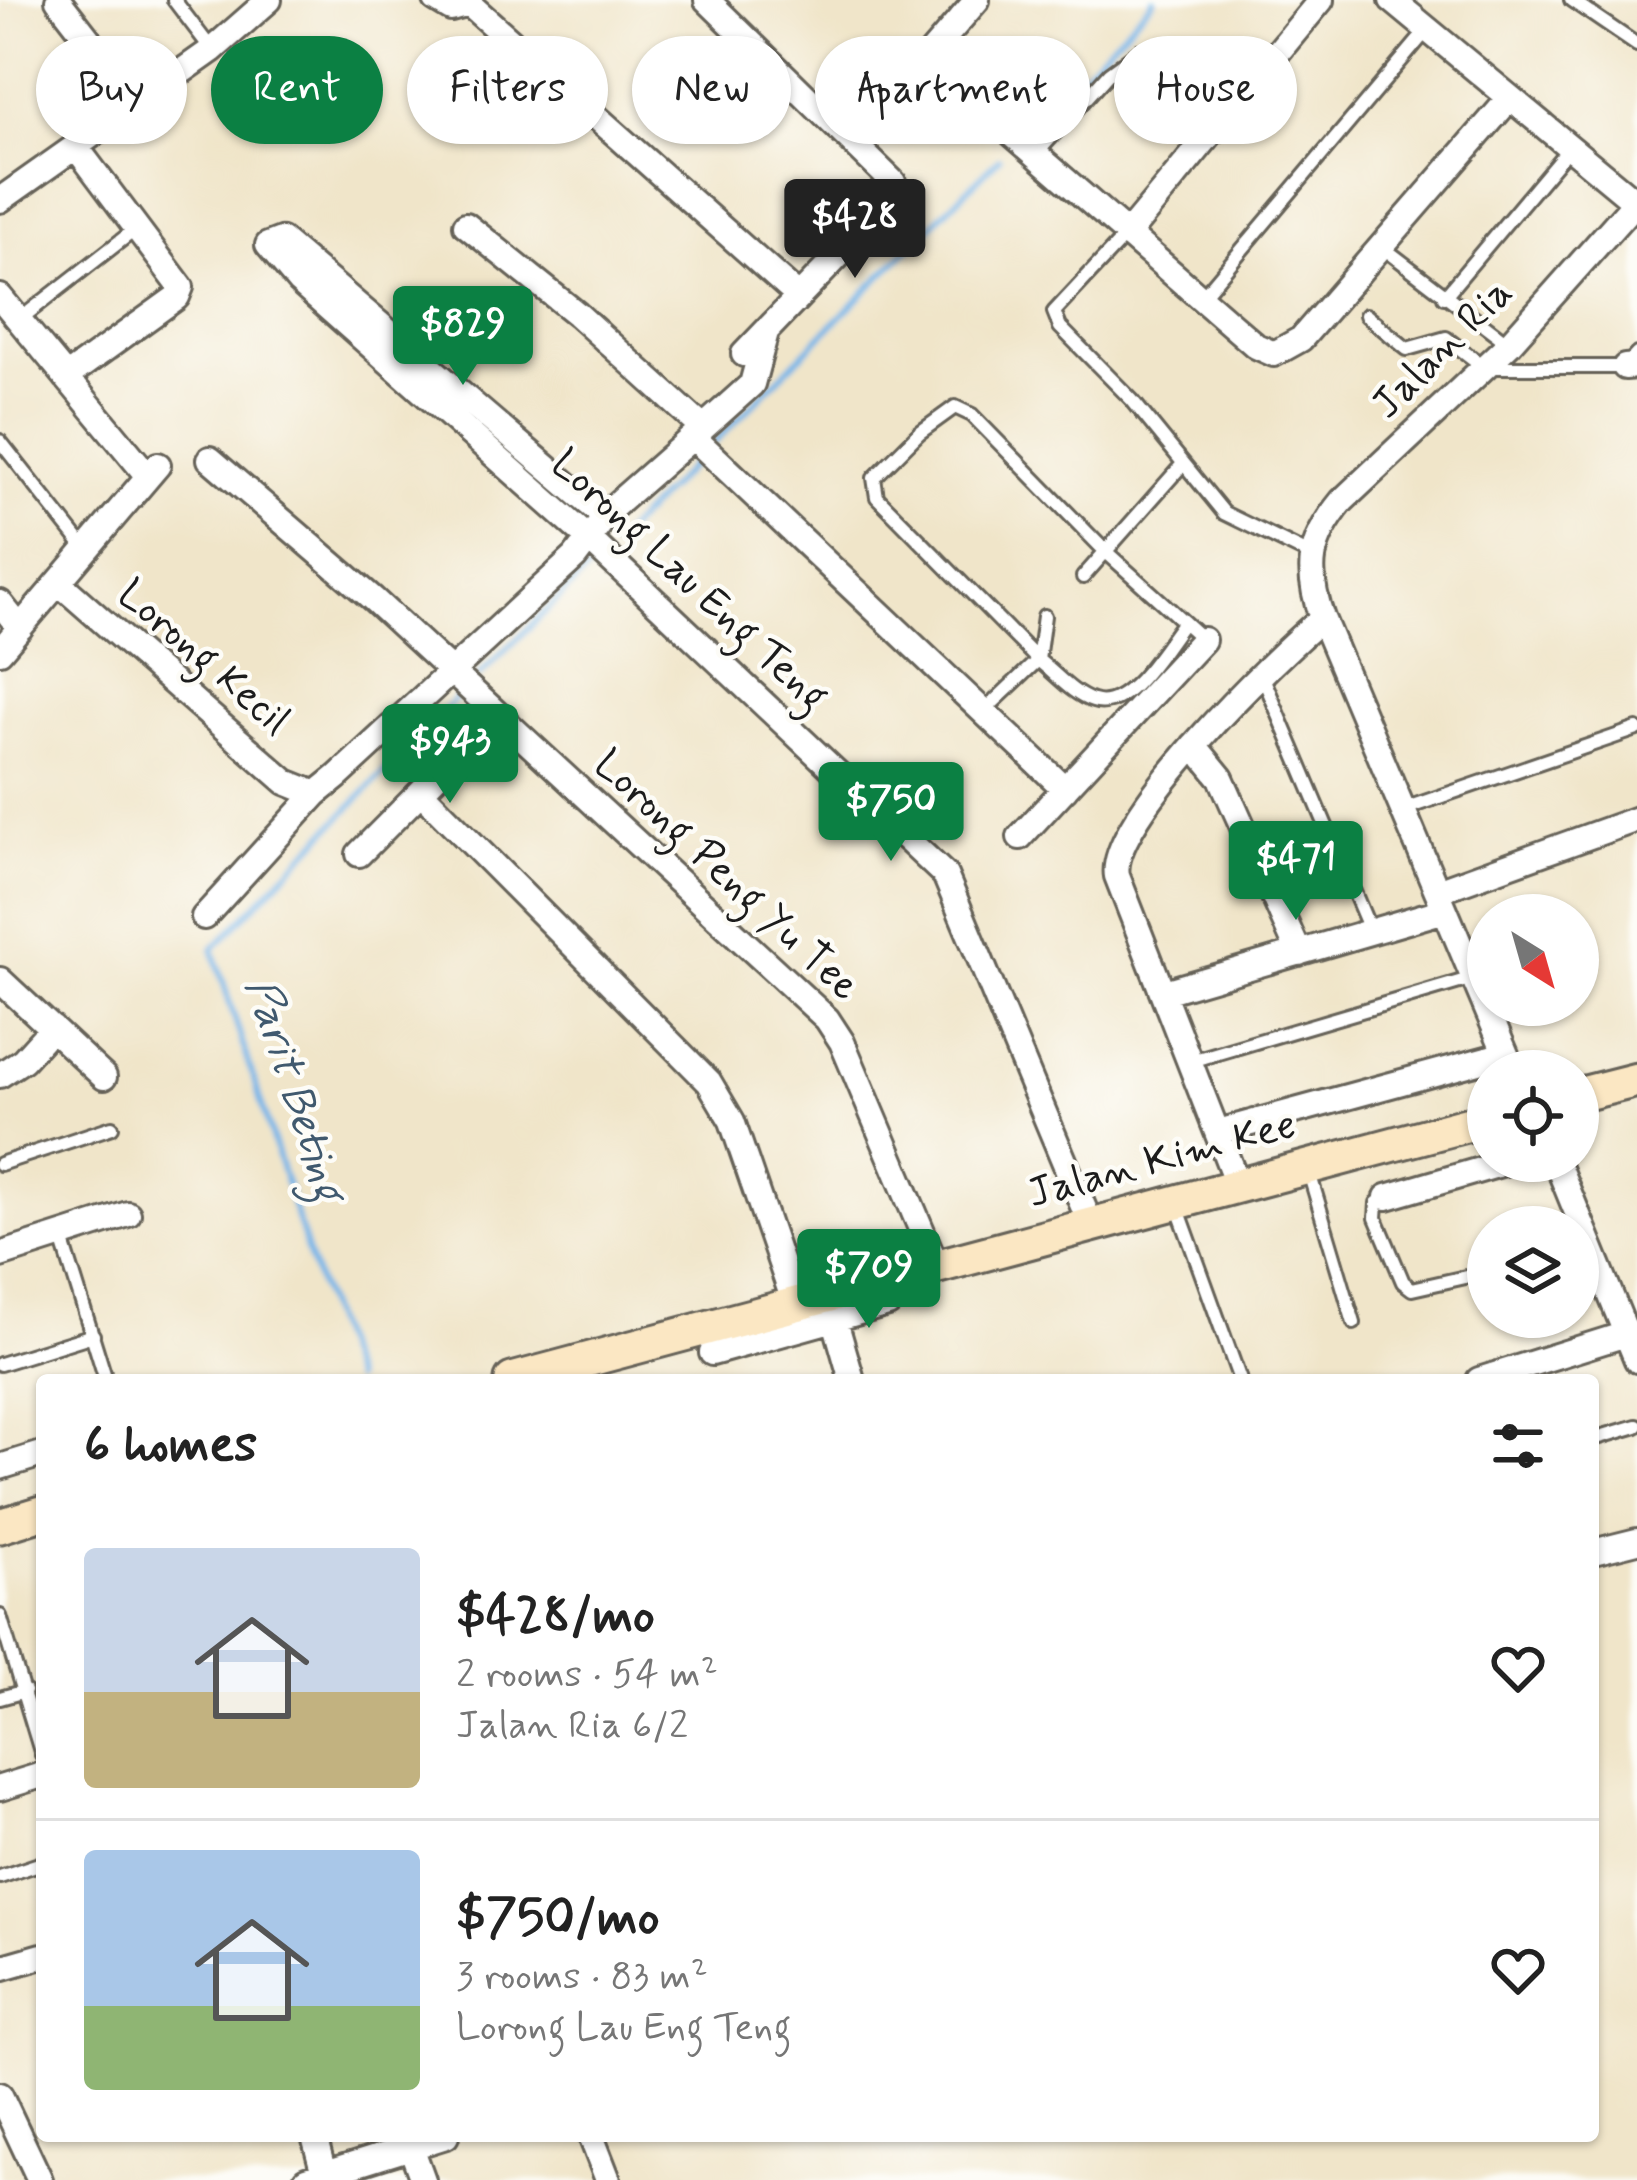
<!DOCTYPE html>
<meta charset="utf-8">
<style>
:root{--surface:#fff;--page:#f2f2f2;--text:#222;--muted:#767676;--line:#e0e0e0;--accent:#0b8043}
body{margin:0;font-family:Mynerve,sans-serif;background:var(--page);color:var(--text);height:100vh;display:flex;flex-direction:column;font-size:45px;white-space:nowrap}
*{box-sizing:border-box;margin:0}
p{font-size:39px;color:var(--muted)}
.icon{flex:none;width:66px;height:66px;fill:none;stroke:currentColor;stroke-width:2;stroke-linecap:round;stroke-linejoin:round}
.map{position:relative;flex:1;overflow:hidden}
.side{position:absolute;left:36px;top:1374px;width:1563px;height:768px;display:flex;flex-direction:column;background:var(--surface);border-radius:12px;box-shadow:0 3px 9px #0004}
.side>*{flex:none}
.hud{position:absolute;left:36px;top:36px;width:1566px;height:108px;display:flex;gap:24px}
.needle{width:78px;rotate:143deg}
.fabs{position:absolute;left:1467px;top:894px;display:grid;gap:24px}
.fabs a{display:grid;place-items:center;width:132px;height:132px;border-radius:50%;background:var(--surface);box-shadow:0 3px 9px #0004;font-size:60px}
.price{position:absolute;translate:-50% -102px;padding:0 27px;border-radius:12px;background:var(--accent);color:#fff;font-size:39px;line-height:78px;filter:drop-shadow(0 3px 6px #0008)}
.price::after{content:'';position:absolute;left:50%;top:72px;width:36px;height:27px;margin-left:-18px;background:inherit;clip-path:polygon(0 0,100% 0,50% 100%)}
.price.selected{background:#222;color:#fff}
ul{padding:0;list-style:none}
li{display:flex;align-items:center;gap:36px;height:300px;padding:0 48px}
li+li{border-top:3px solid var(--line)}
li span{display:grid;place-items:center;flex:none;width:336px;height:240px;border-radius:12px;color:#555}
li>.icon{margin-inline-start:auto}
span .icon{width:144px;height:144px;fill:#fffc;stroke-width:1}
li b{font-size:51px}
h2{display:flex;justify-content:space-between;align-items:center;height:144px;padding:0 48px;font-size:51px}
.tag{padding:0 42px;border-radius:54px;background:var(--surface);box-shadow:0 3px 9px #0004;font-size:42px;line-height:108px}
.tag.selected{background:var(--accent);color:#fff}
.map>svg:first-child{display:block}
</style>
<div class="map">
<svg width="1637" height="2180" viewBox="0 0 1637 2180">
<rect width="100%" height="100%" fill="#fdfcf7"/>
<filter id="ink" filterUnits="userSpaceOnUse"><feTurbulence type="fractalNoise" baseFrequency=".00833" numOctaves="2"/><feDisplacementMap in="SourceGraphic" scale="24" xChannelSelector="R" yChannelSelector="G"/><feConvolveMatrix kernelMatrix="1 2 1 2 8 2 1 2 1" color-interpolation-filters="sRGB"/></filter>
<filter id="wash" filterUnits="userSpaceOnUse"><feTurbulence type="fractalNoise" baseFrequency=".004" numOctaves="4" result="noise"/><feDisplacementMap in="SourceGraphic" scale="48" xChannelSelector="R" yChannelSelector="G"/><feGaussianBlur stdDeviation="2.7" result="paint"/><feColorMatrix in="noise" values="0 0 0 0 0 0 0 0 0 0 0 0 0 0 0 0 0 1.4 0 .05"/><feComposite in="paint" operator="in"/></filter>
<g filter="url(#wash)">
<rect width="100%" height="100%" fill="#f0e5c9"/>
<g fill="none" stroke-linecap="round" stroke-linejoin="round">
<path stroke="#76b5e9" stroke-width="6" d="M1035 123 1154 0
M714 443 999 158
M611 546 695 462
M479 676 587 571
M353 1380 310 1260 213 949 457 697"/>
</g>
</g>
<g filter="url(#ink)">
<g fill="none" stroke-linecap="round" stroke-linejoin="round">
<g stroke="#666259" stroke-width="18">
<path id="lane" d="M174 0 212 50
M1571 0 1637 45
M1037 153 1109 73 1139 51 1225 115
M1126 235 1054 312 1060 327 1132 400 1224 513 1310 555
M1381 246 1508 343
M1202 297 1427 30
M1444 297 1569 148
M1366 315 1407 349 1446 338 1484 367H1625L1637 354
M19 320 137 228
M0 441 86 550
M1083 577 1182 465
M1044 616 1038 660C1055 673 1073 695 1093 701 1128 713 1165 645 1184 622
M1262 675 1371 932
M983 712 1038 660 877 497 874 478 919 433 955 407 972 415 1105 551 1195 632
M1404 809 1637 729
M1191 1061 1473 978
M0 1164 112 1127
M1308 1169 1354 1323
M1386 1197 1377 1203 1376 1218 1403 1282 1412 1289 1488 1272
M1177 1206 1240 1380
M61 1235 106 1380
M0 1364 93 1335
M1593 1439 1637 1426
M0 1616 42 1755
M0 1698 25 1691
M0 1877 42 1863"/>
</g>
<g stroke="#666259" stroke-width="30">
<path id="street" d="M58 0 138 103
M436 0 451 9 469 4 798 296
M707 0 893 182 889 203 744 354
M1392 0 1636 202
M926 59 1256 346 1274 354 1301 339 1510 98
M856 140 977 0
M0 200 212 50 269 0
M1130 231 1321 0
M0 297 148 476
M1625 367 1637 366
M66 377 177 297 181 287 76 147
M703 428 752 384 766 332
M693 437 1065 789
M210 459 373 599 827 1019 842 1042 938 1269
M605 517 281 240 268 245 299 282 588 538 945 875 1090 1223
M59 583 286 782 316 794 337 777 575 557 612 508 703 428 577 314 466 225
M0 603 20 628
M0 651 158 465
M1194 745 1221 778 1299 953
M421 792 709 1082 732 1121 796 1307
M1020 837 1203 640
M359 854 497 715
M1437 891 1637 819
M204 917 316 794
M0 980 104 1077
M1164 992 1445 910
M1513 1071 1322 618C1305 570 1309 541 1342 501L1509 344 1637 200
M0 1075 23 1060 52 1028
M1218 1132 1505 1054
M1556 1161 1637 1360
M1238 1186 1117 876C1106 820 1277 656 1322 618
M1387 1197 1511 1161
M0 1255 128 1214
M831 1307 852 1380
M712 1353 888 1304
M1479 1380 1626 1334
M0 1467 42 1454
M1593 1552 1637 1541
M0 1788 42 1775
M0 1968 42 1956
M0 2095 40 2180
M314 2136 324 2174
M591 2136 608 2180
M411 2147 423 2180
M306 2180 446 2136"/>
</g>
<g stroke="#666259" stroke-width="39">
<path id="secondary" d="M1578 1095 1637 1080
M512 1380 1488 1119
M0 1526 42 1513"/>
</g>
<use href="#lane" stroke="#fff" stroke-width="12"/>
<use href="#street" stroke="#fff" stroke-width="24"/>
<use href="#secondary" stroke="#fbe7c3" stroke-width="33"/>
</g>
</g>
<g text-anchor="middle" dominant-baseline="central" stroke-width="9" stroke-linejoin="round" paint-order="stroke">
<g font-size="42" fill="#1c1c1c" stroke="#fdfcf7">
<text transform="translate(1443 349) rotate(-45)">Jalan Ria</text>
<text transform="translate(689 581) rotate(43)">Lorong Lau Eng Teng</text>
<text transform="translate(203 658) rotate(41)">Lorong Kecil</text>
<text transform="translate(726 876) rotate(43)">Lorong Peng Yu Tee</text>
<text transform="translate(1162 1160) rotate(-15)">Jalan Kim Kee</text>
</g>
<g font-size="45" font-style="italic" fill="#40596e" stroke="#fdfcf7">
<text transform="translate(294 1090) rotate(72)">Parit Beting</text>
</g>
</g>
</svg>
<div class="fabs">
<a><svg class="needle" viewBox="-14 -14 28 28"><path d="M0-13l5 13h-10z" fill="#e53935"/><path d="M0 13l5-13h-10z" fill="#767676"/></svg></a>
<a><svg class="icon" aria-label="locate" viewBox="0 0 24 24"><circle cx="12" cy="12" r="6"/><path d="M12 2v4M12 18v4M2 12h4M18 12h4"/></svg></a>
<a><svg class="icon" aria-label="layers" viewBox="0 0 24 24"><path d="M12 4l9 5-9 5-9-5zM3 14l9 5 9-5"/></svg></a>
</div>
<b class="price selected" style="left:855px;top:281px">$428</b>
<b class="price" style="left:463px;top:388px">$829</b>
<b class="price" style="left:450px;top:806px">$943</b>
<b class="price" style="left:891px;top:864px">$750</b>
<b class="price" style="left:1296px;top:923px">$471</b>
<b class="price" style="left:869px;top:1331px">$709</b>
<div class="hud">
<a class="tag">Buy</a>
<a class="tag selected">Rent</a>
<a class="tag">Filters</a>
<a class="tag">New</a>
<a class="tag">Apartment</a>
<a class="tag">House</a>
</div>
<section class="side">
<h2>6 homes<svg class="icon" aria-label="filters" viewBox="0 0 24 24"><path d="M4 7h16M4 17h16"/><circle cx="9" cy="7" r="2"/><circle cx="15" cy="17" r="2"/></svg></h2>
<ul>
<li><span style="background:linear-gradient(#c9d6e8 60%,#c2b280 0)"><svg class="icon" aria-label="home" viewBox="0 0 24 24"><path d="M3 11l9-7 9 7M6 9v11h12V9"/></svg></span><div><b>$428/mo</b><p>2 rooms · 54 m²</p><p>Jalan Ria 6/2</p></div><svg class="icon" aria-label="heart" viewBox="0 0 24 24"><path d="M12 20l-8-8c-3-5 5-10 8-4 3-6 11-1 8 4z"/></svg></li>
<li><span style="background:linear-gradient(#a9c7e8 65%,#8fb573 0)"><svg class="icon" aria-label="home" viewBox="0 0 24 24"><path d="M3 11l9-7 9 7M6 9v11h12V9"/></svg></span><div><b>$750/mo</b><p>3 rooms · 83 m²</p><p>Lorong Lau Eng Teng</p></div><svg class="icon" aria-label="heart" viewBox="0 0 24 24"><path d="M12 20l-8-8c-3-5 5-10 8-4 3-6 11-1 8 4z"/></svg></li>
</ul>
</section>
</div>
